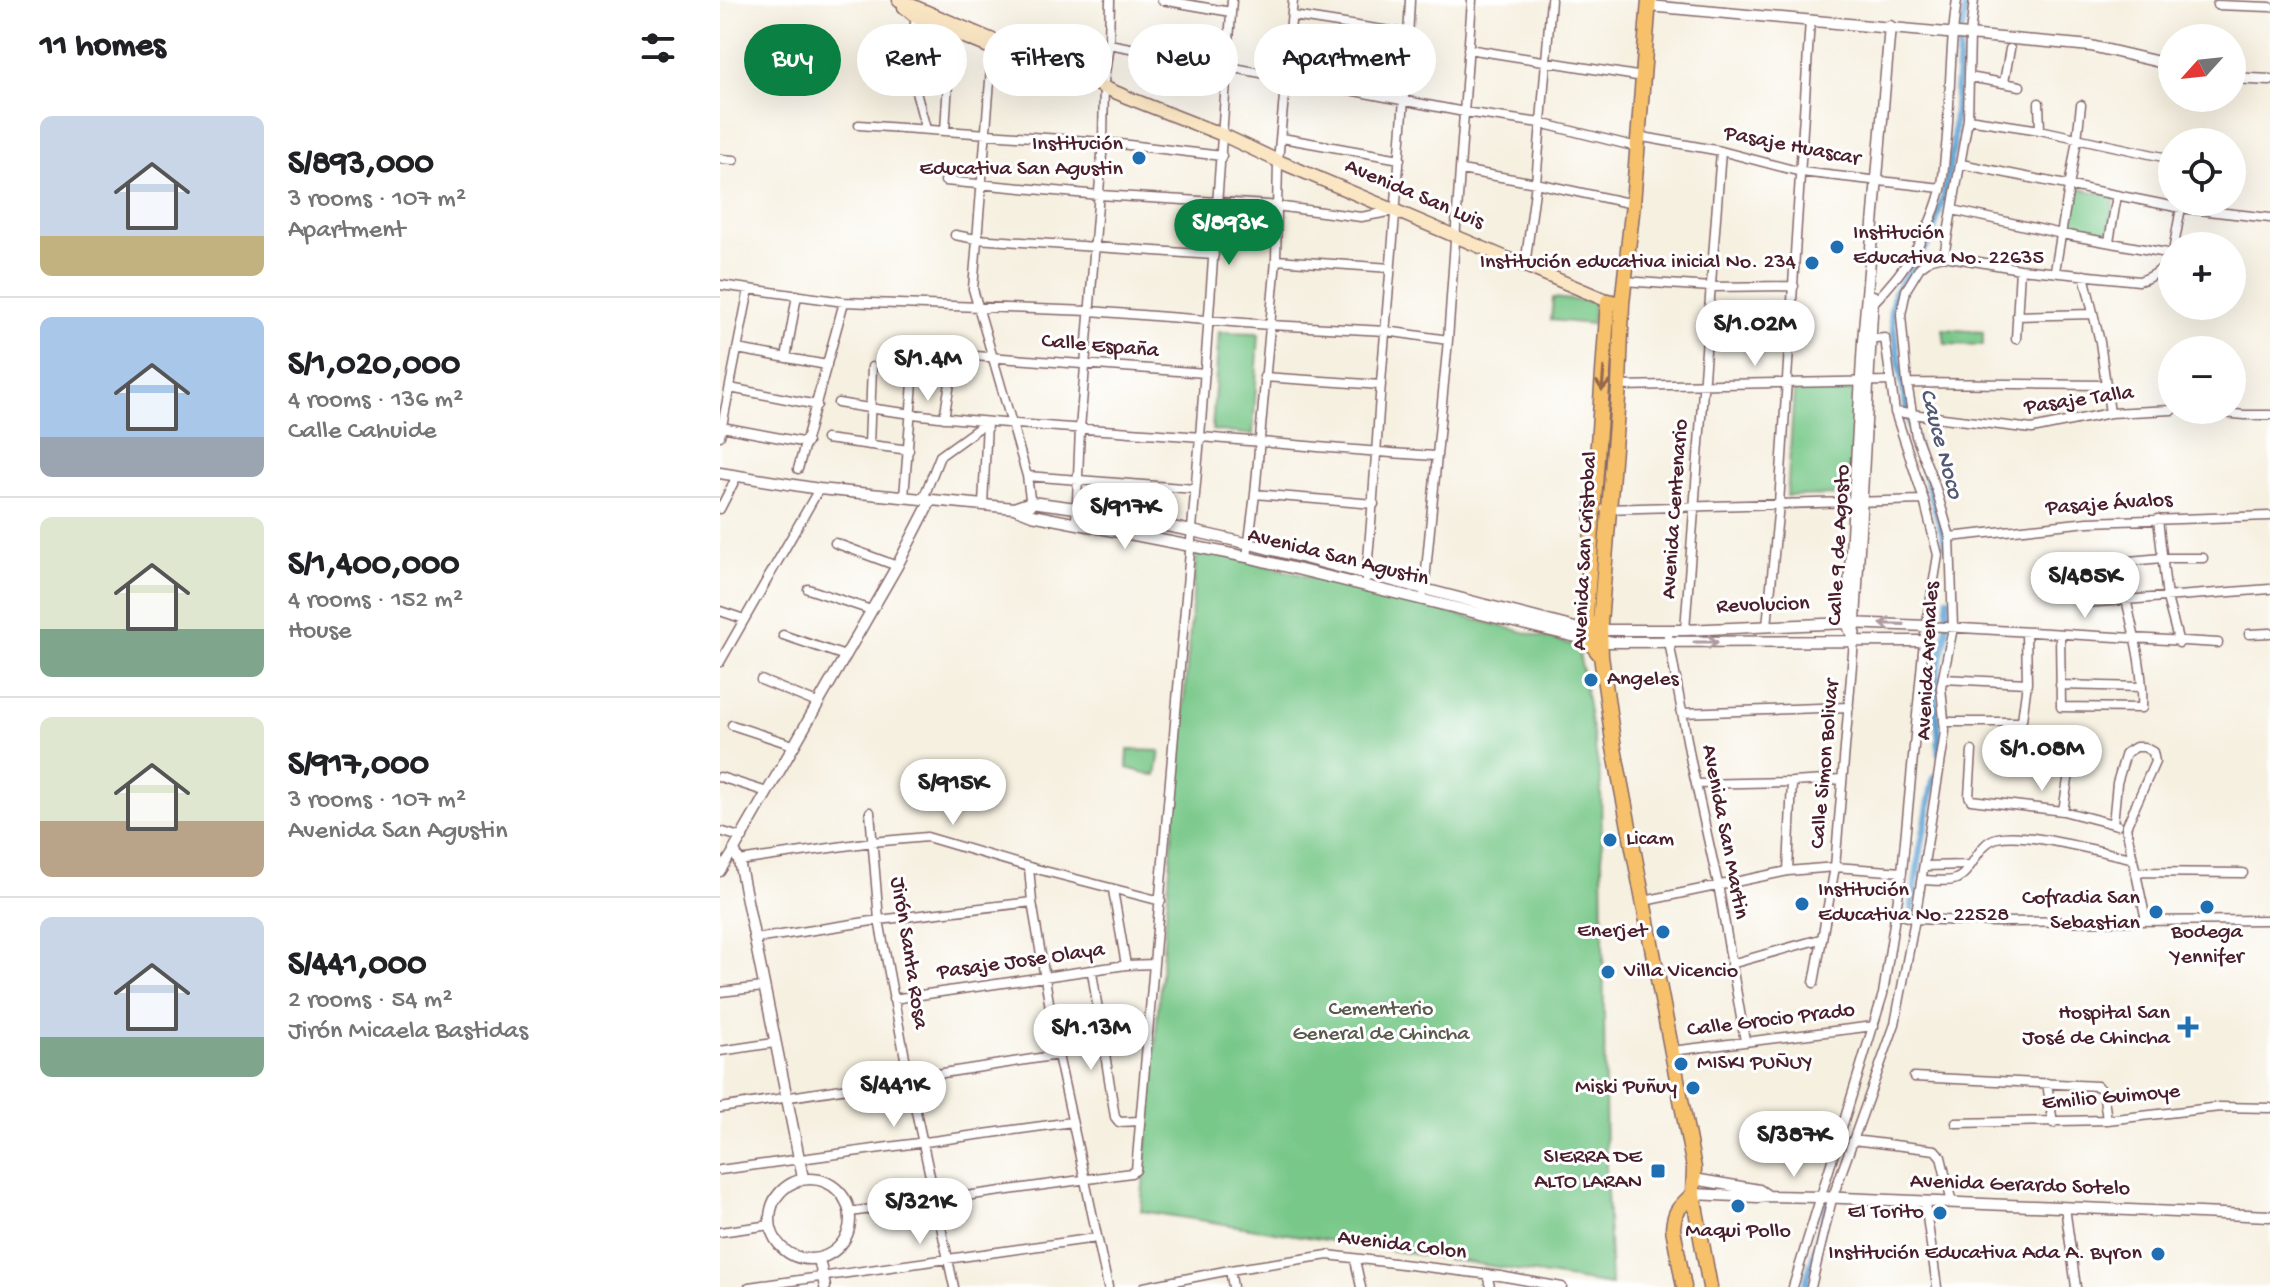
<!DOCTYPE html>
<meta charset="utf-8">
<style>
:root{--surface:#fff;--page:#f2f2f2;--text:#202124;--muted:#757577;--line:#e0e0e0;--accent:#0b8043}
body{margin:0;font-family:"Gochi Hand",sans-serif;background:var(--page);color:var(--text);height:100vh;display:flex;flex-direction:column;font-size:30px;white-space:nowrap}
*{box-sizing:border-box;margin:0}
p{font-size:26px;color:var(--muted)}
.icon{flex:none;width:44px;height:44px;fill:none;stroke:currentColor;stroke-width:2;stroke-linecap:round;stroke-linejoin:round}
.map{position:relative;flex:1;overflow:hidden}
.drawer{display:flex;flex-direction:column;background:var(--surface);width:720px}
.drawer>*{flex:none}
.banner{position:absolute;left:24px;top:24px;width:760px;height:72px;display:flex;gap:16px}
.needle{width:52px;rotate:243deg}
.controls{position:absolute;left:1438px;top:24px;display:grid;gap:16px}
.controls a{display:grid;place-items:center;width:88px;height:88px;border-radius:50%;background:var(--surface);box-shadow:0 8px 32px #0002;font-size:40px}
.price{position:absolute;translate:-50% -68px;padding:0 18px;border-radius:28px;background:#fff;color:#222;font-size:26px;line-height:52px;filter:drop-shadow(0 2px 4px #0008)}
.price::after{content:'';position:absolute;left:50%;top:48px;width:24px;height:18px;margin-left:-12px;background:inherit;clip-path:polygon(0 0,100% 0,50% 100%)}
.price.current{background:var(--accent);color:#fff}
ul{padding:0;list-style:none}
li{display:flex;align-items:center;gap:24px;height:200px;padding:0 40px}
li+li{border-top:2px solid var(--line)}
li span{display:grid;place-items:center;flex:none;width:224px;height:160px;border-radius:12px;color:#555}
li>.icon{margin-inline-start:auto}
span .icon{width:96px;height:96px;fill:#fffc;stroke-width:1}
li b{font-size:34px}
h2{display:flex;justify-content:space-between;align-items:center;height:96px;padding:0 40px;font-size:34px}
.chip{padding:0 28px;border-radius:36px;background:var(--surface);box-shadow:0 8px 32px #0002;font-size:28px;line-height:72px}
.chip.current{background:var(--accent);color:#fff}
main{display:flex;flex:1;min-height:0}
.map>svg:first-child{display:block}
</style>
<main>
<section class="drawer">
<h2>11 homes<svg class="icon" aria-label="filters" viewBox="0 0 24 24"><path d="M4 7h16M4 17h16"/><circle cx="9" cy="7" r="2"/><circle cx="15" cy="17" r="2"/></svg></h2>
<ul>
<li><span style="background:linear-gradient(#c9d6e8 75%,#c2b280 0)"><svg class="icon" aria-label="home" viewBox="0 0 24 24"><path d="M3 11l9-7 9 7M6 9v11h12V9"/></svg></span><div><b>S/893,000</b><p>3 rooms · 107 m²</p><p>Apartment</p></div></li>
<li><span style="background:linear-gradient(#a9c7e8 75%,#9aa5b1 0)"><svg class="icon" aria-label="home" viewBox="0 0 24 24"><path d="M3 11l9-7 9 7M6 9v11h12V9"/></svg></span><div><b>S/1,020,000</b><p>4 rooms · 136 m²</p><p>Calle Cahuide</p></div></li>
<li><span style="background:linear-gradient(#dfe7d0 70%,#7fa58c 0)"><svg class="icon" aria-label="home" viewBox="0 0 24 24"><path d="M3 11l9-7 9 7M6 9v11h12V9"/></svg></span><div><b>S/1,400,000</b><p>4 rooms · 152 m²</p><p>House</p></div></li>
<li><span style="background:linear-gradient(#dfe7d0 65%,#b9a48a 0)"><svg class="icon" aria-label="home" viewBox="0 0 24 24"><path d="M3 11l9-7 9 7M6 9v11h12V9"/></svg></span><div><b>S/917,000</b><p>3 rooms · 107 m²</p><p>Avenida San Agustin</p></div></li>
<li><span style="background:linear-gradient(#c9d6e8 75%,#7fa58c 0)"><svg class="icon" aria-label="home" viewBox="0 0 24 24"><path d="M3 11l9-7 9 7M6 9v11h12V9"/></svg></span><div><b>S/441,000</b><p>2 rooms · 54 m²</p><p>Jirón Micaela Bastidas</p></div></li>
</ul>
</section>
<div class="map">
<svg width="1550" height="1287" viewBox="0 0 1550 1287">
<rect width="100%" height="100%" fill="#fff"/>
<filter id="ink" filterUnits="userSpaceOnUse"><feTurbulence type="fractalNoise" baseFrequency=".0125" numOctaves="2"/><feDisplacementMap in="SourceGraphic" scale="16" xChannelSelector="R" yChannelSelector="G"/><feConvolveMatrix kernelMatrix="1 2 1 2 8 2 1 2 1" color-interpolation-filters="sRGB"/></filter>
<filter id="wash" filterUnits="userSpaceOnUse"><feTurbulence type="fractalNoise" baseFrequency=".006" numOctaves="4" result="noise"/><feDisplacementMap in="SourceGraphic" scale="32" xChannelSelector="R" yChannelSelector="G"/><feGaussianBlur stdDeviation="1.8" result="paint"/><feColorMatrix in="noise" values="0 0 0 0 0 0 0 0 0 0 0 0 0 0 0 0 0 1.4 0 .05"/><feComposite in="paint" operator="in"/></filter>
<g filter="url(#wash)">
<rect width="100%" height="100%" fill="#f6f0e0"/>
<path fill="#78c889" stroke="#61745a" stroke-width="2" d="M581 43 611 48 607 83 579 78Z
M1356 188 1395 196 1388 236 1349 229Z
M833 298 874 302 872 324 831 320Z
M1223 329 1263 332V345L1225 344Z
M499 332 539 333 533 435 492 430Z
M1074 391H1138L1130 495 1067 496Z
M477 548 858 646 881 783 886 1168 891 1285 421 1211Z
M408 750 440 751 436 776 407 768Z"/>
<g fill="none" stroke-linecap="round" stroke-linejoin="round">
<path stroke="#5da2d3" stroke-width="7" d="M1227 547 1189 421 1171 313 1175 292 1210 241 1224 195 1233 147 1240 40 1247 0
M1219 753V735L1215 699 1218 667 1226 636 1228 599
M1192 909 1200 852 1214 777
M1085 1287 1110 1195"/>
</g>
</g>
<g filter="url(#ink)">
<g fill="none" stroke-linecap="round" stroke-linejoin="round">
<g stroke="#86686a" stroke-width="11">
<path id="minor" d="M442 0 511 12
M1497 5 1550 7
M197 13 188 58 189 66 206 129
M573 16 689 34
M273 44 253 289 307 476 311 506
M389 44 744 112 820 123 917 147
M748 49 923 77
M1249 77 1300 86
M1284 82 1290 49
M1319 103 1320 130
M1248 119 1320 130 1452 159
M139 125 383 142 502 156
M225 131 231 32
M917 136 1001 151 1081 172 1221 188
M562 138 680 159
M0 159 14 160
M1241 164 1461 208 1550 218
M741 170 816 183 913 204
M225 181 379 195 548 205 641 217 674 211
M1233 210 1342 234 1452 254
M235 235 256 239 494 255
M1389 242 1397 195
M1454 246 1462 202
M1224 256 1300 269 1419 281C1434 277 1444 269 1452 255
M556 260 671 268
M805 266 816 183 831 0
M1335 271 1357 139 1361 105
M1364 275 1380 342 1390 413
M904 281 991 287 1074 286
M0 285 124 302 370 311 550 325 666 331 728 340
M1152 304C1184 273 1209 234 1221 190 1224 176 1224 161 1226 147 1231 98 1229 49 1237 0
M1297 316 1373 314
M1296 339 1300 269
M17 349 107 365
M66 358 77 295
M544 377 661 385
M1187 383 1387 385
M899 386 1170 381
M10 388 97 405
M118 403C238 424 359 427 480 437 559 443 637 451 716 456
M1470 410 1525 415H1550
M1175 412 1312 429 1390 413 1452 410
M224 418 235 354
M2 427 87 443
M0 436 29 289
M106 439 189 450
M149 445 152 367
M78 469 124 302
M307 476 475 489
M535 494 654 504
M184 497 195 357 200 352 485 373
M203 499 220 456 267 422 263 505
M0 509 17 476
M885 509 1204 500
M1438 519 1447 598 1459 643
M356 524 360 429 383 142 384 81 389 44 390 0
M1230 537 1368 522 1550 516
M115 543 177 566
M527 557 535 494 556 260 558 161 573 0
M1355 566 1442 558H1483
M646 578C653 513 656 448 661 383 671 255 684 128 690 0
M88 589 151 610
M704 592 728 340 752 0
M1365 603 1550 589
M0 611 24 619
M1047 626 1059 504 1090 20
M1207 626 1498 643
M947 630 971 762 998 884 1025 1041
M965 630 1001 151
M1340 634 1341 707 1422 708C1424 672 1414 634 1406 599
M1529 634 1550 633
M63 635 125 656
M0 662 99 489
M1223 679 1307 683
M41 680 97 703
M1340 685 1422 687
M961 713 1129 707
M1224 722H1300L1302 720 1307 683 1306 632
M12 725 73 745
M1252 751 1249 796 1251 800 1343 811 1397 825
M0 777 47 792
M976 784 1072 782 1122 779
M1343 811 1355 736
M150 812 159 920 189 1079 234 1287
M1393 824 1397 783 1406 753 1416 747H1424L1433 752 1435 762 1406 827 1426 920
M0 831 23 838
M19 861 152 842 207 837 309 867 441 901
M1204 866 1249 865
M309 867 312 902 338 1055 388 1287
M1068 871 1072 782
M0 872 14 850
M1416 872 1523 873
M1202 880C1211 880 1224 882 1233 880 1253 875 1256 843 1277 838 1307 831 1379 852 1411 858
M393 890 406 965
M924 901 1068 871 1115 867 1182 872
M1176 914 1195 919 1275 922 1550 920
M35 939 159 920 312 902
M1011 964 1100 939
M372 972 395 1117 399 1122 420 1121
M1094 983 1115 867 1134 641
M0 992 43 987
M173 999 406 965 434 964
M0 1051 54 1043
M952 1051 1154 1026
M1194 1077 1377 1086 1383 1091 1387 1120
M1327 1083 1333 1123
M0 1108 338 1055
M1236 1123 1387 1120 1500 1107 1550 1108
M1133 1140 1215 1150 1221 1157 1232 1203
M0 1170 352 1122
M1205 1203 1217 1287
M1345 1207 1356 1287
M130 1212 411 1173 416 1170 480 437 512 0
M0 1232 50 1225
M635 1260 641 1287
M510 1270 513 1287
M767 1274 770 1287
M29 1287 376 1238
M424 1287 510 1270 608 1255 780 1276 842 1287
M1073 1287 1163 994 1182 872 1204 641 1218 555 1204 500 1175 412 1165 338 1147 340
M1091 1287 1112 1199 1175 1024 1195 919 1223 746 1225 731 1221 687 1233 628 1230 537 1216 489 1196 436 1187 383 1181 315 1186 290 1200 267 1211 259 1224 256 1248 119 1250 34 1254 0"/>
</g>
<g stroke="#86686a" stroke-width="13">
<path id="tertiary" d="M929 6 1371 46 1452 65
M1512 78 1550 80
M0 473 99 489 294 508 312 515 527 557 860 638
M294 508 311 502 356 508 472 531 530 544 859 629
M880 630H965L1127 623 1207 626
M1134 639 1153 296
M1134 641 1127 623 1143 341 1170 26
M880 642 1204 641
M83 1178 19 861 14 850 177 566 211 500
M50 1219a40 40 0 1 1 80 0a40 40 0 1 1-80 0Z
M974 1179 1039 1190 1048 1196
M973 1194 1038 1197 1048 1196 1099 1197 1550 1216
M99 1259 105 1287"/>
</g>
<g stroke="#86686a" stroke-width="15">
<path id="secondary" d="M179 0 409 98 503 135 558 161 888 301
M184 7 196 17 305 62"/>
</g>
<g stroke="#86686a" stroke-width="17">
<path id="trunk" d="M929 0 913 204 902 304 899 386 880 623 881 656 894 748 974 1168 973 1194 990 1287
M881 656 869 641 866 615 888 301 902 304
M964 1287 953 1229C954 1210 960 1207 973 1194"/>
</g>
<use href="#minor" stroke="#fff" stroke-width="8"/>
<use href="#tertiary" stroke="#fff" stroke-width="10"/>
<use href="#secondary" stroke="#fbe6c4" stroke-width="12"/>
<use href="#trunk" stroke="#f6c16b" stroke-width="14"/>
</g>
<defs><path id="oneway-shaft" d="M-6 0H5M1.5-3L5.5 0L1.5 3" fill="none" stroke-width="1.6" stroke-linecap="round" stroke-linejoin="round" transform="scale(2)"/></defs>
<use stroke="#976848" href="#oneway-shaft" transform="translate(883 379) rotate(94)"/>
<g stroke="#ae9aa0">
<use href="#oneway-shaft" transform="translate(1172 624) rotate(-178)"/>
<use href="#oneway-shaft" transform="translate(986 642)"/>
</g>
</g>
<g fill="#1f6fb2" stroke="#fff" stroke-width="3">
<circle cx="419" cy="158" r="8"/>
<circle cx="1117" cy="247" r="8"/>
<circle cx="1092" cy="263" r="8"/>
<circle cx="871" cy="680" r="8"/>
<circle cx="890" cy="840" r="8"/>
<circle cx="1082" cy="904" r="8"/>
<circle cx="1487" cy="907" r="8"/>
<circle cx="1436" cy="912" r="8"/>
<circle cx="943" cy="932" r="8"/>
<circle cx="888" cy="972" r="8"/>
<path d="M1464 1015h8v8h8v8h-8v8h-8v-8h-8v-8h8z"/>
<circle cx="961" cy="1064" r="8"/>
<circle cx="973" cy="1088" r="8"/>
<rect x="930" y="1163" width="16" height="16" rx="4"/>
<circle cx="1018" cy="1206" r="8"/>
<circle cx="1220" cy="1213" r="8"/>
<circle cx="1438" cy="1254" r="8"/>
</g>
<g text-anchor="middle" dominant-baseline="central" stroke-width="6" stroke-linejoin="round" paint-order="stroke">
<g font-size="22" fill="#4a1f2b" stroke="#fff" text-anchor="end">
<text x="403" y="145">Institución<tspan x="403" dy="25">Educativa San Agustin</tspan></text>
<text x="1133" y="234" text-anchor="start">Institución<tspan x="1133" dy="25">Educativa No. 22635</tspan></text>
<text x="1076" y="263">Institución educativa inicial No. 234</text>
<text x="887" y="680" text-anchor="start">Angeles</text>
<text x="906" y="840" text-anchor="start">Licam</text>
<text x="1098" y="891" text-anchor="start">Institución<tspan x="1098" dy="25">Educativa No. 22528</tspan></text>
<text x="1420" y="899">Cofradia San<tspan x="1420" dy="25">Sebastian</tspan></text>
<text x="927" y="932">Enerjet</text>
<text x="1487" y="933" text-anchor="middle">Bodega<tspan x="1487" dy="25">Yennifer</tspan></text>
<text x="904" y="972" text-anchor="start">Villa Vicencio</text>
<text x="1450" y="1014">Hospital San<tspan x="1450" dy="25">José de Chincha</tspan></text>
<text x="977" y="1064" text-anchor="start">MISKI PUÑUY</text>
<text x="957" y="1088">Miski Puñuy</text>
<text x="922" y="1158">SIERRA DE<tspan x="922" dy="25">ALTO LARAN</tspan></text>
<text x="1204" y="1213">El Torito</text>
<text x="1018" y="1232" text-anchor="middle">Maqui Pollo</text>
<text x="1422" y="1254">Institución Educativa Ada A. Byron</text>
</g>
<g font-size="22" fill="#4a1f2b" stroke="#fff">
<text transform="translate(1072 147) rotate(11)">Pasaje Huascar</text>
<text transform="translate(694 195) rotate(23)">Avenida San Luis</text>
<text transform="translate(380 347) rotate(5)">Calle España</text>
<text transform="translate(1359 401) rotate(-8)">Pasaje Talla</text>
<text transform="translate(1389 505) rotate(-4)">Pasaje Ávalos</text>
<text transform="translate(956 509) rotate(-86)">Avenida Centenario</text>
<text transform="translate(1120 545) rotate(-87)">Calle 9 de Agosto</text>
<text transform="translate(866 551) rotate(-87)">Avenida San Cristobal</text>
<text transform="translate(618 558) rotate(14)">Avenida San Agustin</text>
<text transform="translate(1043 606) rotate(-2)">Revolucion</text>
<text transform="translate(1209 661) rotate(-87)">Avenida Arenales</text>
<text transform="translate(1106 764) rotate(-85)">Calle Simon Bolivar</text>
<text transform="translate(1004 832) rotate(79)">Avenida San Martin</text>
<text transform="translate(188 953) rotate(81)">Jirón Santa Rosa</text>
<text transform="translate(301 962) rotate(-8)">Pasaje Jose Olaya</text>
<text transform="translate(1051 1021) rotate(-7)">Calle Grocio Prado</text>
<text transform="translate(1391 1098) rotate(-5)">Emilio Guimoye</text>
<text transform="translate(1300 1186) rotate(2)">Avenida Gerardo Sotelo</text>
<text transform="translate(682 1246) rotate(7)">Avenida Colon</text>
</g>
<g font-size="22" fill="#5a5a4c" stroke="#fff">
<text x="661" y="1010">Cementerio<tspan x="661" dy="25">General de Chincha</tspan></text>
</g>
<g font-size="24" font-style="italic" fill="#535a77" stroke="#fff">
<text transform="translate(1220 444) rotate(75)">Cauce Noco</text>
</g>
</g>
</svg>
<div class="controls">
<a><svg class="needle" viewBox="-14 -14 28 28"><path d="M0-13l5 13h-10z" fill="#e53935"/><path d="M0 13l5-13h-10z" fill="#757577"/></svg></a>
<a><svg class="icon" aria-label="locate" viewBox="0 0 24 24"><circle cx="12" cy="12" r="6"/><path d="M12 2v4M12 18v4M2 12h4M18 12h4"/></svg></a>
<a>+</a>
<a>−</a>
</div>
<b class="price current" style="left:509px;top:267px">S/893K</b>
<b class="price" style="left:1035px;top:368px">S/1.02M</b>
<b class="price" style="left:208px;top:403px">S/1.4M</b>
<b class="price" style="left:405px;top:551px">S/917K</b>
<b class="price" style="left:1365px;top:620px">S/485K</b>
<b class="price" style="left:1322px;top:793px">S/1.08M</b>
<b class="price" style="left:233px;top:827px">S/915K</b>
<b class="price" style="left:371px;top:1072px">S/1.13M</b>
<b class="price" style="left:174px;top:1129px">S/441K</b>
<b class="price" style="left:1074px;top:1179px">S/387K</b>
<b class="price" style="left:200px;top:1246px">S/321K</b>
<div class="banner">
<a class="chip current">Buy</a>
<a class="chip">Rent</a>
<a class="chip">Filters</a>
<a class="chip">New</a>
<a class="chip">Apartment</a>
</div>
</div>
</main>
